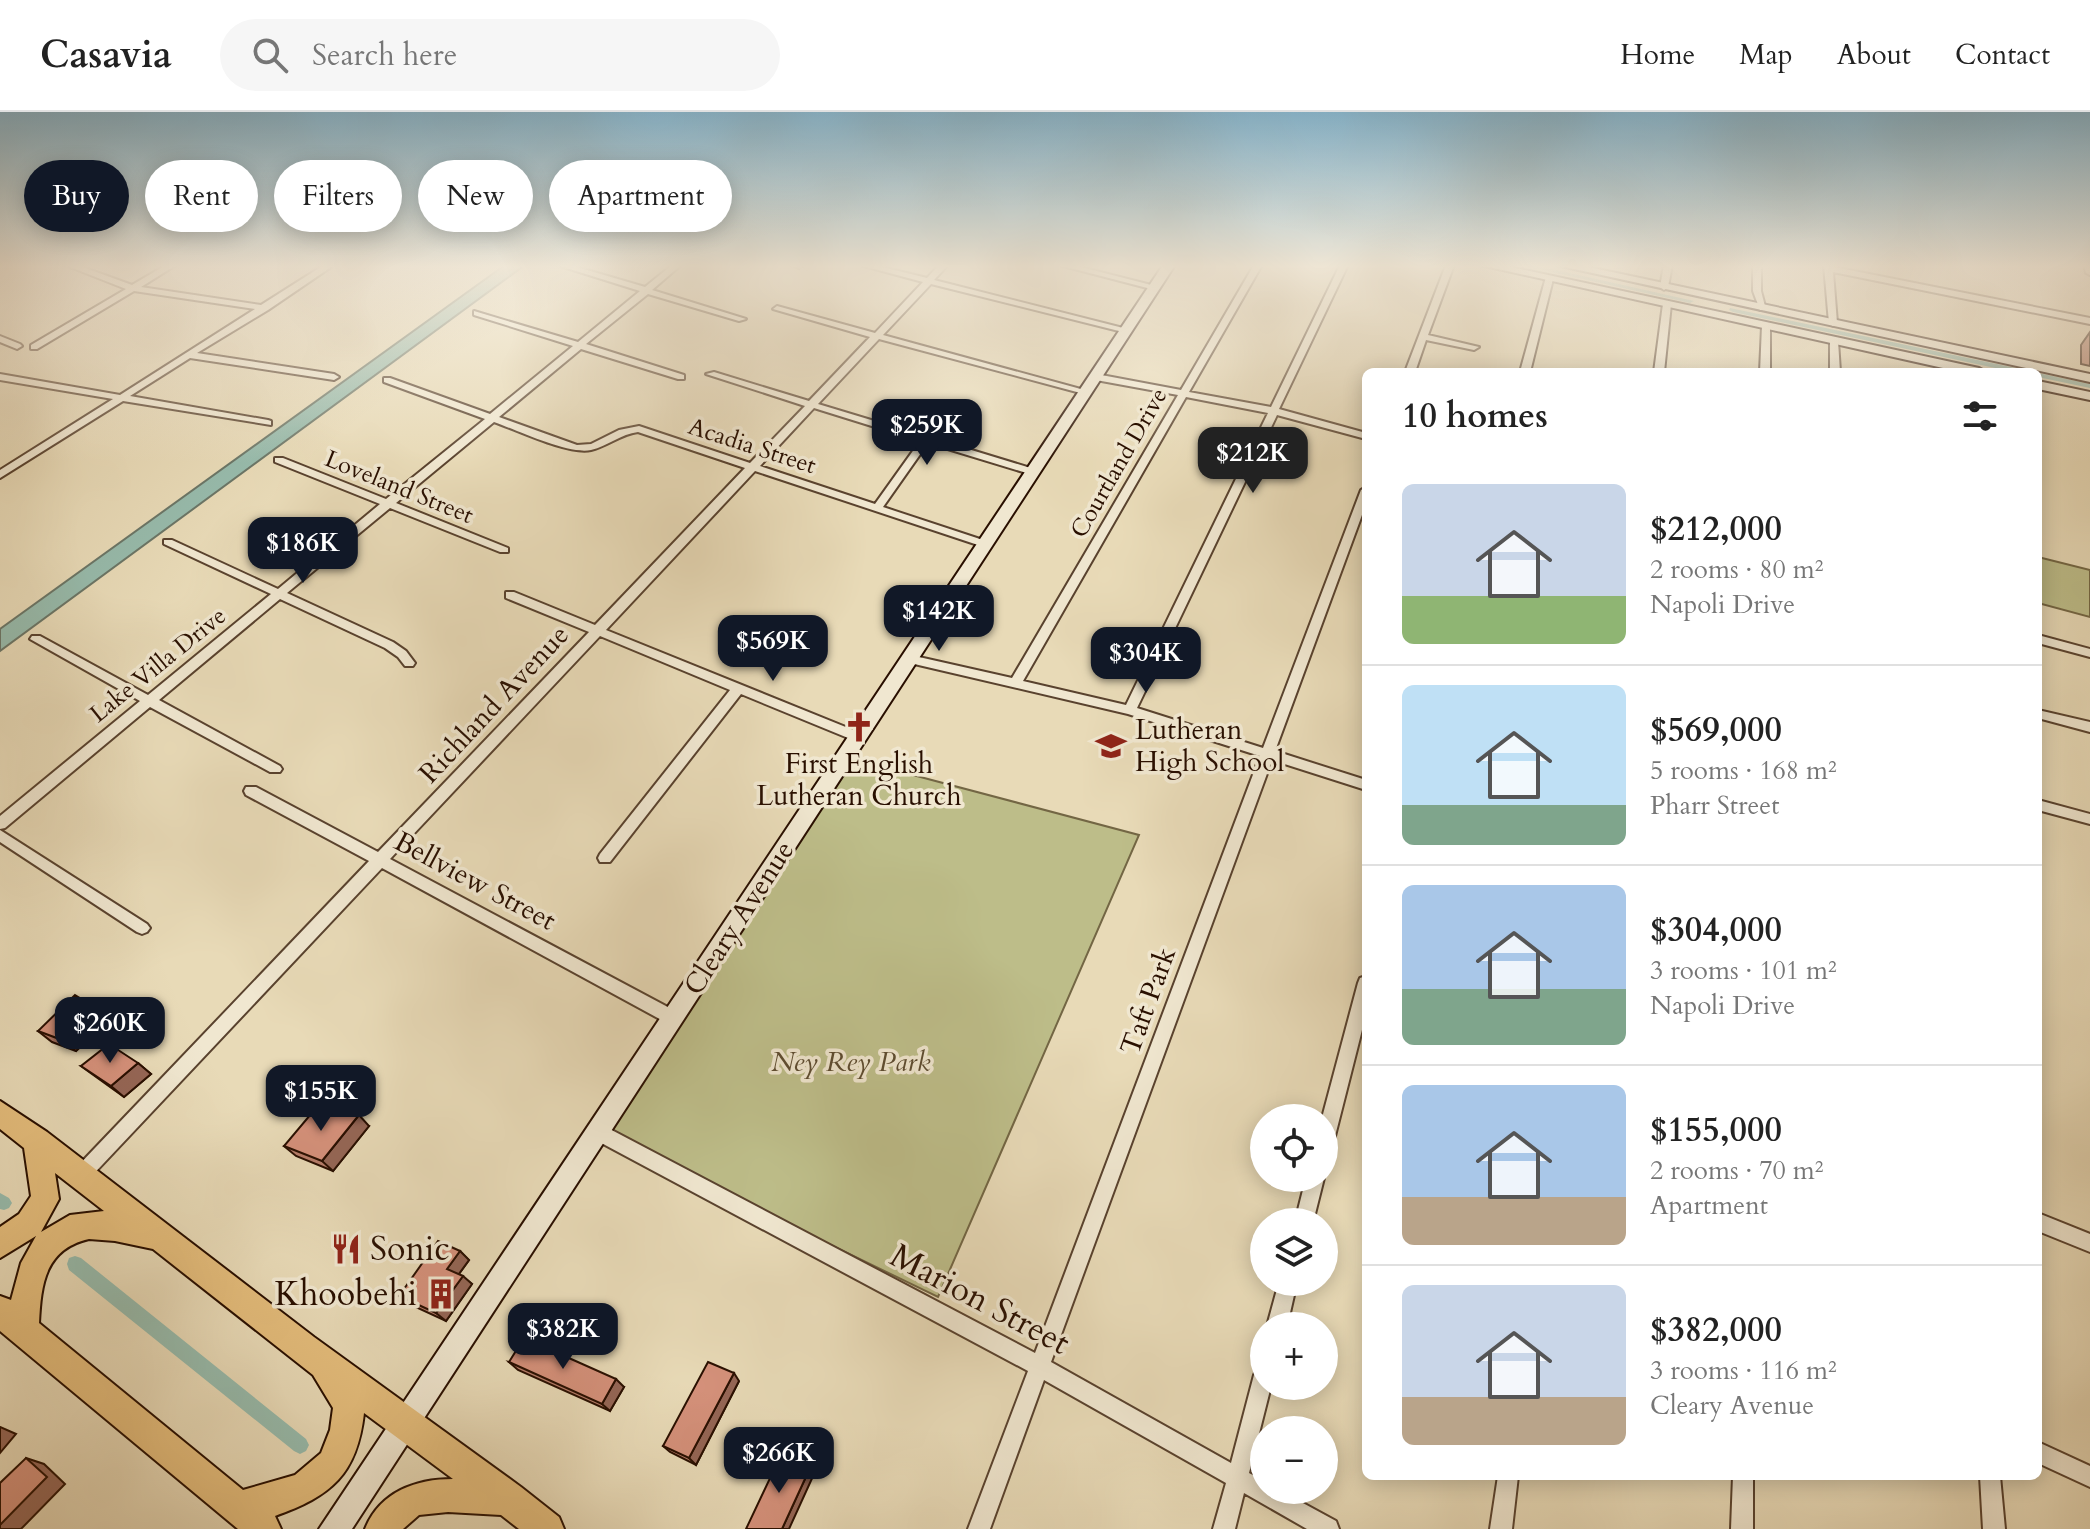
<!DOCTYPE html>
<meta charset="utf-8">
<style>
:root{--surface:#fff;--page:#f6f6f6;--text:#222;--muted:#767676;--line:#e0e0e0;--accent:#111827}
body{margin:0;font-family:Cardo,serif;background:var(--page);color:var(--text);height:100vh;display:flex;flex-direction:column;font-size:30px;white-space:nowrap}
*{box-sizing:border-box;margin:0}
p{font-size:26px;color:var(--muted)}
.icon{flex:none;width:44px;height:44px;fill:none;stroke:currentColor;stroke-width:2;stroke-linecap:round;stroke-linejoin:round}
.map{position:relative;flex:1;overflow:hidden}
.details{position:absolute;left:1362px;top:256px;width:680px;height:1112px;display:flex;flex-direction:column;background:var(--surface);border-radius:12px;box-shadow:0 4px 20px #0003}
.details>*{flex:none}
.hud{position:absolute;left:24px;top:48px;width:760px;height:72px;display:flex;gap:16px}
.controls{position:absolute;left:1250px;top:992px;display:grid;gap:16px}
.controls a{display:grid;place-items:center;width:88px;height:88px;border-radius:50%;background:var(--surface);box-shadow:0 4px 20px #0003;font-size:40px}
.price{position:absolute;translate:-50% -68px;padding:0 18px;border-radius:16px;background:var(--accent);color:#fff;font-size:26px;line-height:52px;filter:drop-shadow(0 2px 4px #0008)}
.price::after{content:'';position:absolute;left:50%;top:48px;width:24px;height:18px;margin-left:-12px;background:inherit;clip-path:polygon(0 0,100% 0,50% 100%)}
.price.active{background:#222;color:#fff}
ul{padding:0;list-style:none}
li{display:flex;align-items:center;gap:24px;height:200px;padding:0 40px}
li+li{border-top:2px solid var(--line)}
li span{display:grid;place-items:center;flex:none;width:224px;height:160px;border-radius:12px;color:#555}
li>.icon{margin-inline-start:auto}
span .icon{width:96px;height:96px;fill:#fffc;stroke-width:1}
li b{font-size:34px}
h2{display:flex;justify-content:space-between;align-items:center;height:96px;padding:0 40px;font-size:34px}
.tag{padding:0 28px;border-radius:36px;background:var(--surface);box-shadow:0 4px 20px #0003;font-size:28px;line-height:72px}
.tag.active{background:var(--accent);color:#fff}
header{display:flex;align-items:center;gap:48px;box-sizing:border-box;height:112px;padding:0 40px;background:var(--surface);border-bottom:2px solid var(--line)}
header strong{font-size:38px}
nav{display:flex;gap:44px;margin-inline-start:auto;font-size:28px}
.search{width:560px;height:72px;background:var(--page);display:flex;align-items:center;gap:20px;box-sizing:border-box;padding:0 28px;border-radius:44px;color:var(--muted);font-size:30px}
.map>svg:first-child{display:block}
</style>
<header>
<strong>Casavia</strong>
<div class="search"><svg class="icon" aria-label="search" viewBox="0 0 24 24"><circle cx="10" cy="10" r="6"/><path d="M15 15l6 6"/></svg>Search here</div>
<nav><a>Home</a><a>Map</a><a>About</a><a>Contact</a></nav>
</header>
<div class="map">
<svg width="2090" height="1417" viewBox="0 0 2090 1417">
<rect width="100%" height="100%" fill="#e8dab7"/>
<filter id="stains"><feTurbulence type="fractalNoise" baseFrequency=".0025" numOctaves="4"/><feColorMatrix values="0 0 0 0 .2 0 0 0 0 .09 0 0 0 0 .02 0 0 0 .5 -.17"/></filter>
<radialGradient id="worn" r=".72"><stop offset=".6" stop-color="#630" stop-opacity="0"/><stop offset="1" stop-color="#630" stop-opacity=".3"/></radialGradient>
<path fill="#bdbd89" stroke="#736644" stroke-width="2" d="M2038 445 2090 458V505L2038 491Z
M845 645 1139 723 938 1185 598 1020Z"/>
<path fill="#97bbac" stroke="#6b7667" stroke-width="2" d="M505 153H525L0 539V517Z"/>
<g fill="none" stroke-linecap="round" stroke-linejoin="round">
<path fill="#97bbac" fill-rule="evenodd" d="M1521 153H1534L1694 189 1690 191Z
M1730 196 2025 258 2029 260H2014L1733 200 1729 198Z
M2038 261 2090 272V276L2038 265Z
M0 1081 9 1086 12 1091 9 1096 4 1098 0 1097Z
M75 1144 81 1146 306 1327 309 1333 306 1339 300 1342 294 1339 69 1158 67 1152 69 1146Z"/>
<g stroke="#59422e" stroke-width="4">
<path id="street" d="M65 153H77L132 173 166 153H176L141 175 261 193 324 153H334L268 198 197 241 334 262 339 265 334 268 190 246 130 284 268 308 271 309V313L123 289 0 366V358L113 287 0 268V262L120 283 255 197 134 179 37 237H31V233L126 177Z
M557 153H570L645 175 672 153H681L652 178 746 207 739 209 648 182 586 232 684 263V267H678L581 237 499 305 577 333 591 332 619 318 639 314 750 351 805 294 706 262 714 260 809 289 870 225 773 197 777 194 875 221 923 170 860 153H874L927 166 939 153H948L934 168 1131 218 1127 221 931 172 883 223 1088 279V283L879 227 818 292 924 324 946 293H952L954 295 932 326 1037 358 1038 360 1033 363 928 331 883 395 989 430V434H981L755 359 606 518 863 622 865 625 863 628H853L741 582 610 750H600L598 746 600 742 730 578 600 524 390 747 679 901 681 906 679 911 673 913 667 911 382 756 86 1070 80 1072 74 1070 71 1064 74 1058 369 749 246 683 244 679 246 675H256L378 740 589 520 506 486V480H514L595 513 745 356 638 320C621 322 608 334 591 338 568 343 517 318 494 310L396 391 508 436V440H500L390 396 287 481 393 530 406 539 415 551 413 554H405L398 545 385 536 280 487 159 588 280 654 282 657 280 660H270L150 595 5 716 0 717V704L140 589 30 527 32 524H40L148 583 271 482 164 432V428H172L278 477 380 392 275 350V346H283L386 387 485 307 384 270V266H390L490 302 573 234 474 203V199L578 230 640 179ZM814 296 920 329 875 392 760 354Z
M791 153H802L803 154 799 156Z
M1059 153H1073L1159 175 1155 178Z
M1254 153H1262L1189 280 1271 295 1340 153H1348L1279 297 1366 321V327L1277 303 1137 596 1263 636 1361 378 1366 375V392L1275 639 1366 668V678L1272 648 1051 1250 1231 1351 1254 1263 1257 1256 1264 1253V1274H1271L1249 1361 1264 1369V1378H1279L1336 1409 1339 1417H1307L1244 1381 1235 1417H1213L1226 1371 1044 1268 990 1417H968L1028 1259 592 1026 589 1020 592 1014 598 1012 604 1014 1035 1241 1260 644 1128 602 910 551 904 547 910 543 1012 566 1178 283 1096 268 1091 265 1096 262 1181 278ZM1186 285 1268 301 1126 593 1023 569Z
M1446 153H1454L1428 223 1479 235 1474 238 1426 228 1415 260H1405Z
M1664 153H1672L1668 175 1664 178 1660 175Z
M1753 153H1761V179L1766 198H1760L1753 179Z
M1824 153 2090 206V212L1833 160 1837 211 1833 214 1829 211Z
M2084 153H2090V163L2086 161Z
M1546 165 1553 167 1530 260H1520Z
M1667 189 1671 192 1664 260H1654L1663 192Z
M1766 211 1770 214V260H1760L1762 214Z
M0 224 20 232 22 234 17 237 0 230Z
M1834 226 1838 229 1840 260H1830V229Z
M2038 523 2090 537V545L2038 531Z
M2038 598 2090 610V620L2038 606Z
M2038 688 2090 702V712L2038 698Z
M0 718 147 812 150 816 147 820 142 822 137 820 0 730Z
M1366 864V902L1333 1032 1330 1038 1324 1040V1006H1322L1358 871 1360 866Z
M1306 1066H1324L1313 1110H1295Z
M2038 1101 2090 1122V1140L2038 1119Z
M1279 1170H1297L1287 1214H1267Z
M2038 1330 2090 1354V1375L2038 1351Z
M1498 1364H1518L1512 1417H1490Z
M1733 1364H1753V1417H1731Z
M1980 1364H2000L2005 1417H1983Z"/>
</g>
<g stroke="#290f00" stroke-width="4">
<path id="secondary" d="M1163 153H1175L352 1417H319Z
M1480 153H1502L1979 256 1986 260H1961Z
M1556 153H1579L2090 262V270Z
M2038 269 2090 280V288L2038 277Z"/>
</g>
<g stroke="#290f00" stroke-width="4">
<path id="primary" d="M0 989 47 1020 314 1225 521 1375 559 1405 564 1417H519L501 1403 448 1400 419 1403 403 1417H365C380 1380 415 1367 453 1367L364 1301C357 1363 331 1384 275 1404L281 1417H238L0 1219V1184L11 1188 21 1151 36 1124 0 1146V1115L19 1102 31 1084 24 1036 0 1017ZM55 1061 104 1099 70 1103 41 1120 59 1087ZM89 1127 115 1129 153 1137 313 1263 333 1296 330 1318 321 1341 295 1363 243 1378 39 1211C41 1172 45 1137 89 1127Z"/>
</g>
<use href="#street" fill="#f0e7d0" fill-rule="evenodd"/>
<use href="#secondary" fill="#f0e7d0" fill-rule="evenodd"/>
<use href="#primary" fill="#e4bd7c" fill-rule="evenodd"/>
</g>
<path fill="#b77d6a" stroke="#290f00" stroke-width="2" d="M2090 220V254L2081 252V233Z
M96 896 109 907 76 939 52 930 38 919Z
M138 951 151 962 124 985 81 954Z
M333 1003 369 1014 333 1059 296 1044 284 1034Z
M460 1139 469 1148 459 1162 472 1172 446 1209 409 1192 399 1184Z
M509 1250 624 1275 610 1299 518 1258Z
M739 1269 696 1353 670 1340 663 1334Z"/>
<path fill="#956656" stroke="#290f00" stroke-width="2" d="M96 896 109 907 76 939 62 928Z
M138 951 151 962 124 985 111 974Z
M359 1003 369 1014 333 1059 322 1049Z
M460 1139 469 1148 456 1166 447 1157Z
M463 1164 472 1172 446 1209 436 1201Z
M734 1261 739 1269 696 1353 689 1346Z
M616 1267 624 1275 610 1299 602 1292Z
M0 1315 16 1322 0 1341Z
M26 1346 44 1352 65 1372 21 1417H0V1413Z
M810 1356 814 1362 789 1417H782Z"/>
<path fill="#d5917b" stroke="#290f00" stroke-width="2" d="M75 883 96 896 62 928 38 919Z
M109 932 138 951 111 974 81 954Z
M316 996 333 1003 340 996 359 1003 322 1049 284 1034Z
M438 1129 460 1139 447 1157 463 1164 436 1201 399 1184Z
M524 1226 616 1267 602 1292 509 1250Z
M708 1250 734 1261 689 1346 663 1334Z
M781 1343 810 1356 782 1417H746Z
M26 1346 47 1365 0 1413V1371Z"/>
<linearGradient id="sky" x2="0" y2="1"><stop stop-color="#87b7d0"/><stop offset="0.44" stop-color="#f5eedf"/><stop offset="1" stop-color="#f5eedf" stop-opacity="0"/></linearGradient>
<rect width="2090" height="351" fill="url(#sky)"/>
<defs>
<g id="church-bare" transform="scale(2.4)"><path d="M-1.2-6h2.4v3.5h3.3v2.4h-3.3V6h-2.4V-.1h-3.3v-2.4h3.3Z" fill="#8f2418" stroke="#f0e7d0" stroke-width="2.5" paint-order="stroke"/></g>
<g id="school-bare" transform="scale(2.4)"><path d="M0-5L7-2L0 1L-7-2ZM-4 1L0 2.5L4 1V4Q0 6-4 4Z" fill="#8f2418" stroke="#f0e7d0" stroke-width="2.5" paint-order="stroke"/></g>
<g id="restaurant-bare" transform="scale(2.4)"><path d="M-5-6h1v4h1v-4h1v4h1v-4h1v5L-1.5 .5V6h-2V.5L-5-1ZM5-6V6H3V1.5H1.5Q1.5-4 5-6Z" fill="#8f2418" stroke="#f0e7d0" stroke-width="2.5" paint-order="stroke"/></g>
<g id="building-bare" transform="scale(2.4)"><path d="M-4-6H4V6H1V3H-1V6H-4ZM-2.5-4.3h1.7v1.8h-1.7ZM.8-4.3h1.7v1.8H.8ZM-2.5-1h1.7V.8h-1.7ZM.8-1h1.7V.8H.8Z" fill="#8f2418" stroke="#f0e7d0" stroke-width="2.5" paint-order="stroke"/></g>
</defs>
<g fill-rule="evenodd">
<use href="#church-bare" x="859" y="615"/>
<use href="#school-bare" x="1111" y="634"/>
<use href="#restaurant-bare" x="346" y="1137"/>
<use href="#building-bare" x="441" y="1182"/>
</g>
<g text-anchor="middle" dominant-baseline="central" stroke-width="7" stroke-linejoin="round" paint-order="stroke">
<g font-size="24" fill="#290f00" stroke="#f0e7d0">
<text transform="translate(752 334) rotate(18)">Acadia Street</text>
<text transform="translate(1119 351) rotate(-60)">Courtland Drive</text>
<text transform="translate(399 375) rotate(22)">Loveland Street</text>
<text transform="translate(158 553) rotate(-39)">Lake Villa Drive</text>
</g>
<g font-size="28" fill="#290f00" stroke="#f0e7d0">
<text transform="translate(494 592) rotate(-47)">Richland Avenue</text>
<text transform="translate(475 769) rotate(28)">Bellview Street</text>
<text transform="translate(739 806) rotate(-57)">Cleary Avenue</text>
<text transform="translate(1148 889) rotate(-70)">Taft Park</text>
</g>
<g font-size="28" fill="#290f00" stroke="#f0e7d0" text-anchor="start">
<text x="1135" y="618">Lutheran<tspan x="1135" dy="32">High School</tspan></text>
<text x="859" y="652" text-anchor="middle">First English<tspan x="859" dy="32">Lutheran Church</tspan></text>
</g>
<g font-size="28" font-style="italic" fill="#5d4c30" stroke="#f0e7d0">
<text x="851" y="950">Ney Rey Park</text>
</g>
<g font-size="34" fill="#290f00" stroke="#f0e7d0" text-anchor="start">
<text x="370" y="1137">Sonic</text>
<text x="417" y="1182" text-anchor="end">Khoobehi</text>
</g>
<g font-size="34" fill="#290f00" stroke="#f0e7d0">
<text transform="translate(980 1187) rotate(28)">Marion Street</text>
</g>
</g>
<rect width="100%" height="100%" filter="url(#stains)"/>
<rect width="100%" height="100%" fill="url(#worn)"/>
</svg>
<div class="controls">
<a><svg class="icon" aria-label="locate" viewBox="0 0 24 24"><circle cx="12" cy="12" r="6"/><path d="M12 2v4M12 18v4M2 12h4M18 12h4"/></svg></a>
<a><svg class="icon" aria-label="layers" viewBox="0 0 24 24"><path d="M12 4l9 5-9 5-9-5zM3 14l9 5 9-5"/></svg></a>
<a>+</a>
<a>−</a>
</div>
<b class="price" style="left:927px;top:355px">$259K</b>
<b class="price active" style="left:1253px;top:383px">$212K</b>
<b class="price" style="left:303px;top:473px">$186K</b>
<b class="price" style="left:939px;top:541px">$142K</b>
<b class="price" style="left:773px;top:571px">$569K</b>
<b class="price" style="left:1146px;top:583px">$304K</b>
<b class="price" style="left:110px;top:953px">$260K</b>
<b class="price" style="left:321px;top:1021px">$155K</b>
<b class="price" style="left:563px;top:1259px">$382K</b>
<b class="price" style="left:779px;top:1383px">$266K</b>
<div class="hud">
<a class="tag active">Buy</a>
<a class="tag">Rent</a>
<a class="tag">Filters</a>
<a class="tag">New</a>
<a class="tag">Apartment</a>
</div>
<section class="details">
<h2>10 homes<svg class="icon" aria-label="filters" viewBox="0 0 24 24"><path d="M4 7h16M4 17h16"/><circle cx="9" cy="7" r="2"/><circle cx="15" cy="17" r="2"/></svg></h2>
<ul>
<li><span style="background:linear-gradient(#c9d6e8 70%,#8fb573 0)"><svg class="icon" aria-label="home" viewBox="0 0 24 24"><path d="M3 11l9-7 9 7M6 9v11h12V9"/></svg></span><div><b>$212,000</b><p>2 rooms · 80 m²</p><p>Napoli Drive</p></div></li>
<li><span style="background:linear-gradient(#bfe0f5 75%,#7fa58c 0)"><svg class="icon" aria-label="home" viewBox="0 0 24 24"><path d="M3 11l9-7 9 7M6 9v11h12V9"/></svg></span><div><b>$569,000</b><p>5 rooms · 168 m²</p><p>Pharr Street</p></div></li>
<li><span style="background:linear-gradient(#a9c7e8 65%,#7fa58c 0)"><svg class="icon" aria-label="home" viewBox="0 0 24 24"><path d="M3 11l9-7 9 7M6 9v11h12V9"/></svg></span><div><b>$304,000</b><p>3 rooms · 101 m²</p><p>Napoli Drive</p></div></li>
<li><span style="background:linear-gradient(#a9c7e8 70%,#b9a48a 0)"><svg class="icon" aria-label="home" viewBox="0 0 24 24"><path d="M3 11l9-7 9 7M6 9v11h12V9"/></svg></span><div><b>$155,000</b><p>2 rooms · 70 m²</p><p>Apartment</p></div></li>
<li><span style="background:linear-gradient(#c9d6e8 70%,#b9a48a 0)"><svg class="icon" aria-label="home" viewBox="0 0 24 24"><path d="M3 11l9-7 9 7M6 9v11h12V9"/></svg></span><div><b>$382,000</b><p>3 rooms · 116 m²</p><p>Cleary Avenue</p></div></li>
</ul>
</section>
</div>
